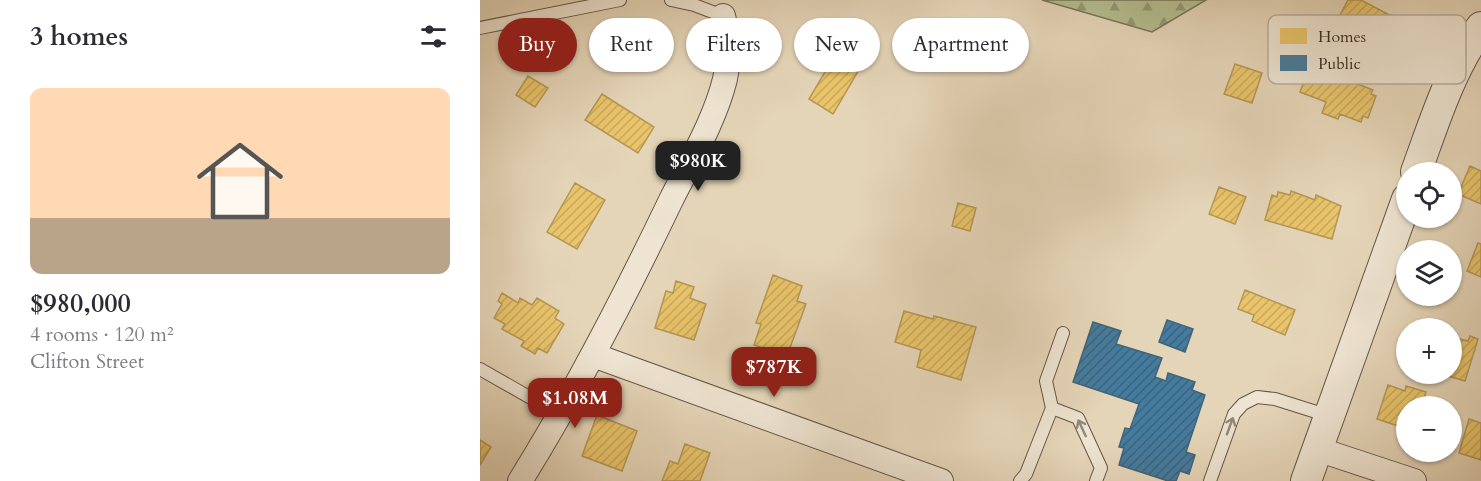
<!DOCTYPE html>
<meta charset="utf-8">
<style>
:root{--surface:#fff;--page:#f2f2f3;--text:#2b2b33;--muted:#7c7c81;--line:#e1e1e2;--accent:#8f2418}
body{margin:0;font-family:Cardo,serif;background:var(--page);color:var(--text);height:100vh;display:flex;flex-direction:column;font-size:22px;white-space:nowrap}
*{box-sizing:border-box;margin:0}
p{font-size:20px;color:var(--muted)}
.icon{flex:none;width:33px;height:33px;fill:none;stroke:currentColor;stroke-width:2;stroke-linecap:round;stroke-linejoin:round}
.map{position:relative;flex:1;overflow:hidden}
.side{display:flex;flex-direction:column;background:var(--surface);width:480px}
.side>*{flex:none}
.hud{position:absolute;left:18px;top:18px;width:570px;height:54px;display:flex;gap:12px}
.controls{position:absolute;left:916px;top:162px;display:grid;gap:12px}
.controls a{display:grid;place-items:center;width:66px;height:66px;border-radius:50%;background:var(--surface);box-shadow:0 2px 4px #0004;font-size:30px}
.price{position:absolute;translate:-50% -51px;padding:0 14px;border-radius:12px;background:var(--accent);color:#fff;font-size:20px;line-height:39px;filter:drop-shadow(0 2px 3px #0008)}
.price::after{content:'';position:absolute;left:50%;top:36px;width:18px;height:14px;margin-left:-9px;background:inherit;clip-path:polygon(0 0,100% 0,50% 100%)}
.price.current{background:#222;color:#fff}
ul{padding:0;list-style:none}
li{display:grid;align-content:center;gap:12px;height:318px;padding:0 30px}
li+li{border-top:2px solid var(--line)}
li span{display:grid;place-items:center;height:186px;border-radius:12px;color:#555}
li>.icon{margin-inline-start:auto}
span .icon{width:108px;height:108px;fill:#fffc;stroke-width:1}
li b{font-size:26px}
h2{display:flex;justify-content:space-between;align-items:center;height:72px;padding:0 30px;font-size:26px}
.pill{padding:0 21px;border-radius:27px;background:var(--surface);box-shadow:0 2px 4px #0004;font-size:21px;line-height:54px}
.pill.current{background:var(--accent);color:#fff}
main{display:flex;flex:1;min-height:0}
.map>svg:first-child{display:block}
</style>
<main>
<section class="side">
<h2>3 homes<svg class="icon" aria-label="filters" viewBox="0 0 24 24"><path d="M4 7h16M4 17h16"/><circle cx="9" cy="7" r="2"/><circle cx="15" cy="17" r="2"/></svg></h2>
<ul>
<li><span style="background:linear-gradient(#ffd9b3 70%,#b9a48a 0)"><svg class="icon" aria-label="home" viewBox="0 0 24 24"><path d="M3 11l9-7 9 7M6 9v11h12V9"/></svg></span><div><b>$980,000</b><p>4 rooms · 120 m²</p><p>Clifton Street</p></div></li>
</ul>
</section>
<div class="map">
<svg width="1001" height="481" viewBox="0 0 1001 481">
<defs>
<pattern id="forest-firs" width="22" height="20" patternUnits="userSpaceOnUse" patternTransform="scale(1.5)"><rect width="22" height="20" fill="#b4bd8f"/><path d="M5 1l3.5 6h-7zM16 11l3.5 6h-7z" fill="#939a74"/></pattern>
<pattern id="homes-hatch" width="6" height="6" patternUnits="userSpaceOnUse" patternTransform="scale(1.5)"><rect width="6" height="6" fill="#e9c46a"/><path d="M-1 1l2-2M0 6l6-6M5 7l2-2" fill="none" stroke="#c8a95c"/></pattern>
<pattern id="public-hatch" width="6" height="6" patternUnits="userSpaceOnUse" patternTransform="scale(1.5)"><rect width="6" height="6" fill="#457b9d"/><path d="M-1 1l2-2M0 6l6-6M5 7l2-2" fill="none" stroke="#3a6580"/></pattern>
</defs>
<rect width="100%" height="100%" fill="#e5d5b8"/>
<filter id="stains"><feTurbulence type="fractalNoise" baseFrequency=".00333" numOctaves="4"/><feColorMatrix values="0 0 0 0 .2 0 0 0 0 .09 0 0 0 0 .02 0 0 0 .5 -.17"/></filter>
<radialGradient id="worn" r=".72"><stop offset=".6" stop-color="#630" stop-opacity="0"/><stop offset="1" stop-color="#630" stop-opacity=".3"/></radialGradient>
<path fill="url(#forest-firs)" stroke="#767558" stroke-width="1.5" d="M562 0H726L672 32Z"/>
<path fill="url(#homes-hatch)" stroke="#b49754" stroke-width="1.5" d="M868 0H881L923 22 903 59 851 32Z
M362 35 390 51 353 114 329 99 345 72 341 69Z
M755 64 782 73 772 103 744 94Z
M827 73 851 82 854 75 893 90 891 94 896 96 888 118 883 116 881 122 860 114 858 119 842 113 846 102 820 92Z
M48 76 68 88 55 107 36 95Z
M122 94 174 127 158 153 105 120Z
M990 166 1001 171V204L978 194Z
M95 183 125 200 97 249 67 232Z
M739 187 766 197 755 224 729 214Z
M811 191 835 200 836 195 861 206 852 239 785 220 792 195 797 197 798 192 810 195Z
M478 203 496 208 490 231 472 226Z
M998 243 1001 244V277L987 271Z
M293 275 322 286 317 301 326 304 307 356 274 345 281 324 276 323Z
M196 281 214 287 210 298 226 304 214 340 175 328 186 291 193 293Z
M765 290 815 310 805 335 772 321 774 315 758 309Z
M22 293 38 303 40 298 52 305 57 298 79 311 75 318 84 324 67 353 58 348 55 354 41 346 44 341 22 329 25 324 14 318 22 304 18 301Z
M424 311 453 319 454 316 496 327 481 380 437 367 441 350 415 342Z
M990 336 998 339 985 381 961 374H972V337L988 341Z
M908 385 925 391 926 386 946 392 944 398 970 406H927V429L897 419Z
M117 415 157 431 142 471 102 456Z
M989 419 1001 423V460L979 453Z
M0 440 11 447 0 465Z
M205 444 230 453 220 481H182L190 461 198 464Z"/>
<path fill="url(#public-hatch)" stroke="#416478" stroke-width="1.5" d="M687 320 713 329 705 352 679 342Z
M613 322 641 331 636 344 682 358 675 377 686 381 688 373 715 382 712 390 725 395 706 452 715 455 709 474 700 471 696 481H688L639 465 644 448 639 447 645 428 650 429 659 404 593 382Z"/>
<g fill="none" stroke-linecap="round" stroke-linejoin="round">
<g stroke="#625748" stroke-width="14">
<path id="service" d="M191 0 214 5 243 16
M0 28 140 0
M0 369 79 414
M572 408 566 381 583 333
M540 481 546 474 572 408 598 418 621 468 616 481
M730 481 754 414 763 404 777 397 795 399 849 416"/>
</g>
<g stroke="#625748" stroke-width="26">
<path id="minor" d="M113 355 461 481
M837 449 934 481
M40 481C96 391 145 296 191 200 210 162 235 120 245 79 250 57 249 38 243 16"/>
</g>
<g stroke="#625748" stroke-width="32">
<path id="tertiary" d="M936 172C954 123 970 70 1001 27
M826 481 927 199"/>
</g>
<use href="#service" stroke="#eee4d1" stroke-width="12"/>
<use href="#minor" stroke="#eee4d1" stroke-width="24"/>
<use href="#tertiary" stroke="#eee4d1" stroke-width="30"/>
</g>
<defs><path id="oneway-shaft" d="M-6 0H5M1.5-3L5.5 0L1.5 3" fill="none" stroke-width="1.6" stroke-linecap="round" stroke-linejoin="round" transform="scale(1.5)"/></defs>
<g stroke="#92887a">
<use href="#oneway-shaft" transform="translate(750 426) rotate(-70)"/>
<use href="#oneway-shaft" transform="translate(602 428) rotate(-115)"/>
</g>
<rect x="788" y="15" width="198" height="69" rx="9" fill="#eee4d1" stroke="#b7ad9c" stroke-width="1.5"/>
<rect x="800" y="28" width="27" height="16" fill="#e9c46a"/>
<rect x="800" y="55" width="27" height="16" fill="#457b9d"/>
<g font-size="16" fill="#372d22">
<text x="838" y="42">Homes</text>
<text x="838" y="69">Public</text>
</g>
<rect width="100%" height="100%" filter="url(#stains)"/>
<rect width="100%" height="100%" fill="url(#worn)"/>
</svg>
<div class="controls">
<a><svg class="icon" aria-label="locate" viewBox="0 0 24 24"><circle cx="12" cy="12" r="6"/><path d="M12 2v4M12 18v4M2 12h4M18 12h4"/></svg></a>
<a><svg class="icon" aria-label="layers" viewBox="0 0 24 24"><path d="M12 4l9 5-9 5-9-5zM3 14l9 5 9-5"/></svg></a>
<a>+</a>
<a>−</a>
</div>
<b class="price current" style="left:218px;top:192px">$980K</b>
<b class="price" style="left:294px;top:398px">$787K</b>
<b class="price" style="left:95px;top:429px">$1.08M</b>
<div class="hud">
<a class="pill current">Buy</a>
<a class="pill">Rent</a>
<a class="pill">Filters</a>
<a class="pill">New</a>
<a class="pill">Apartment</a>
</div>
</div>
</main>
